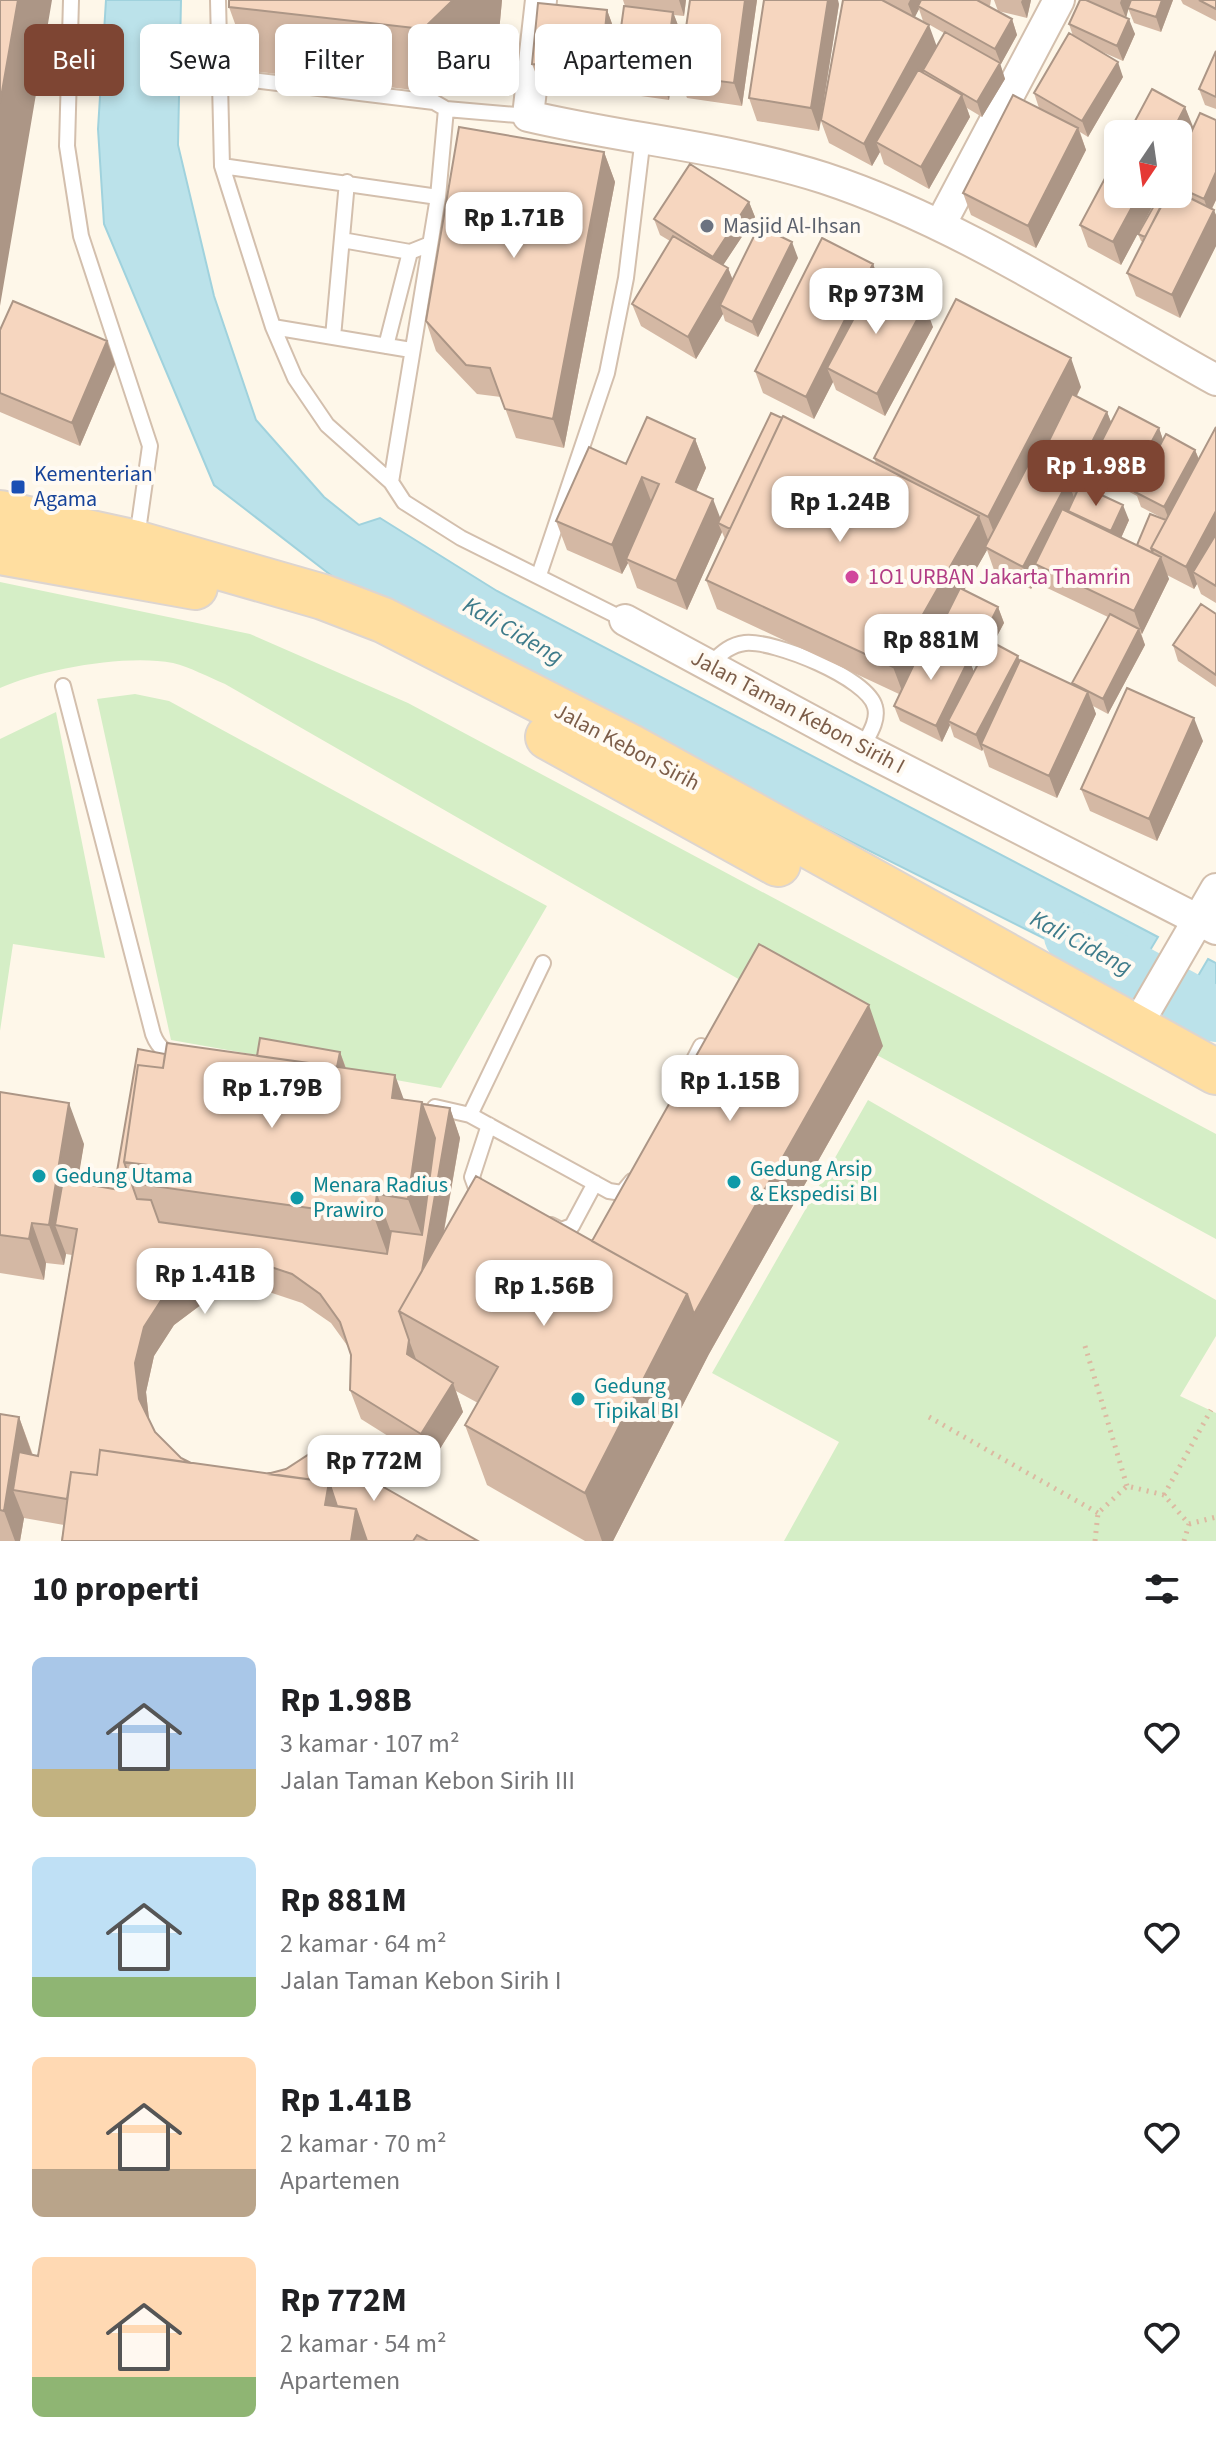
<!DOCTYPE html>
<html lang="id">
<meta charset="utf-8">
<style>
:root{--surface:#fff;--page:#f6f6f6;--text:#202124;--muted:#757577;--accent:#7e4533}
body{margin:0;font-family:"Source Sans 3",sans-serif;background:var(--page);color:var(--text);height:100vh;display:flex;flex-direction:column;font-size:30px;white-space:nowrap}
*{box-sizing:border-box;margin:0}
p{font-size:26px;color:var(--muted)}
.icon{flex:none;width:44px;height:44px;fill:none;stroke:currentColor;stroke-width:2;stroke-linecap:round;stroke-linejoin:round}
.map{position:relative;height:1541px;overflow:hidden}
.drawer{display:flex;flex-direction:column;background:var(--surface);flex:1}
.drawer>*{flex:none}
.banner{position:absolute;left:24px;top:24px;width:800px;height:72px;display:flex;gap:16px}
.needle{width:52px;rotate:193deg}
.controls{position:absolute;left:1104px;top:120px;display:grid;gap:16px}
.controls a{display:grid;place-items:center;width:88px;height:88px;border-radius:12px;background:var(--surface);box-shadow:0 4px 12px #0003;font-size:40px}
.price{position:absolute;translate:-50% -68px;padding:0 18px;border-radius:16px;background:#fff;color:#222;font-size:26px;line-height:52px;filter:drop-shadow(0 2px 4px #0008)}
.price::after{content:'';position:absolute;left:50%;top:48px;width:24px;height:18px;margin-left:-12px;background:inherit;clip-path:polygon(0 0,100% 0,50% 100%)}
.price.current{background:var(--accent);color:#fff}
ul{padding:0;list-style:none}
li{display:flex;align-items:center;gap:24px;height:200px;padding:0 32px}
li span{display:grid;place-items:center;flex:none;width:224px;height:160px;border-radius:12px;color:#555}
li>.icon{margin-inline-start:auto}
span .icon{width:96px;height:96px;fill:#fffc;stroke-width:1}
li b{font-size:34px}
h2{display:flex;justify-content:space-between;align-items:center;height:96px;padding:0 32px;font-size:34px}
.chip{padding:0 28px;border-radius:12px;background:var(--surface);box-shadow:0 4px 12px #0003;font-size:28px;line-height:72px}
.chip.current{background:var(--accent);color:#fff}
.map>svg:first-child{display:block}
</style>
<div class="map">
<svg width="1216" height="1541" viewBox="0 0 1216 1541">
<rect width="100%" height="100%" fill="#fef7e9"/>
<path fill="#d5eec6" d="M0 582 250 634 408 703 1216 1134V1239L768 996 225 684C208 677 190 667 173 663 126 654 43 669 0 688Z
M135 694 169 701 547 906 441 1088 171 1040 97 699Z
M56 712 105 958 13 944 0 1031V739Z
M868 1100 1216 1300V1336L1180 1396 1216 1413V1541H784L839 1442 712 1373Z"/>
<path fill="#bbe2ea" stroke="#a0d2dd" stroke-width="2" d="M106 0H181L178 145 214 296 256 420 324 497 359 525 380 518 497 591 1158 937 1131 982 350 590 214 485 104 224 98 129Z
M1208 959 1216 963V1026L1181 1005Z"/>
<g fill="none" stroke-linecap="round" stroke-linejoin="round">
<path stroke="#bbe2ea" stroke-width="54" d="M1071 936 1216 1015"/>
<g stroke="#d3bfad" stroke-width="18">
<path id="lane" d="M71 0 67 146 81 236 150 446 137 538
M218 0 222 166 273 327 295 378 327 425 391 482 404 502 461 538 625 620
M219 76 434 102 446 109 438 197 391 482
M446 109 528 116
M222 166 438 197
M347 182 333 337 411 350
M342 240 410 252
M273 327 333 337
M386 346 410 252 430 244
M539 575 607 373 626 278 643 137
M709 665C721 654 729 645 745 643 774 640 868 678 875 707 879 721 868 736 862 748
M63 686 153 1034C159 1050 167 1053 183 1057
M683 1081 701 1046
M435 1107 470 1115 609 1191 622 1193 632 1181
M470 1115 543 963
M485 1193 476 1188 472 1177 489 1125
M551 1225 561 1230 572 1226 595 1183"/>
</g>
<g stroke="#d3bfad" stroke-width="34">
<path id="street" d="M541 0 528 116C626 139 727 147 824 178 961 223 1090 310 1216 380
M940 225 1059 0
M625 620 862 748 1216 929
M1136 1027 1216 889"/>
</g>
<g stroke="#ddd5d0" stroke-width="48">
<path id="primary" d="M0 513 132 542 323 597 383 620 629 746 1216 1072
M0 552 195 587
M548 737 778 864"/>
</g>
<path stroke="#dcb9a1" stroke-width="5" stroke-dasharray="2 6" stroke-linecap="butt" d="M1085 1346 1127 1486
M929 1417 1098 1513
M1164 1495 1211 1410
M1189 1524 1216 1517
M1095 1541 1098 1513 1127 1486 1164 1495 1189 1524
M1184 1541 1189 1524"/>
<use href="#lane" stroke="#fff" stroke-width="14"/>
<use href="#street" stroke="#fff" stroke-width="30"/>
<use href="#primary" stroke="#ffdea0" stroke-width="44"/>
</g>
<path fill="#d4b8a4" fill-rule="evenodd" d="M229 0H502L498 43 447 94 252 71 229 7Z
M623 0H686L684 16 674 15 679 28 669 100 620 93 614 78 625 6Z
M690 0H757L742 106 687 98 679 76Z
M843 0H991L990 6 987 5 1012 19 1017 35 1001 64H1000L1005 79 982 117 967 108 970 117 929 189 884 164 880 152 872 166 829 143 821 121 819 131 757 121 749 98 839 4 822 111ZM919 9 923 21 944 33 937 46 914 17Z
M994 0H1031L1027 18 998 11Z
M1087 0H1173L1161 32 1134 23 1128 8 1126 18 1135 34 1123 61 1093 48 1123 77 1088 137 1080 132 1086 150 1036 248 971 215 963 193 1039 108 1034 93 1073 36 1069 24Z
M1181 0H1216V21L1183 4Z
M607 10 615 32 609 93 541 87 532 64Z
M1216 51V109L1205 105 1199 89Z
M1185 107 1193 129 1216 120V200L1212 209 1216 215V246L1180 318 1136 296 1127 273 1143 242 1141 241 1138 234 1161 207 1178 194V161L1189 138Z
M604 152 615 182 564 448 516 438 501 397 477 394 436 351 426 321Z
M1118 194H1159L1121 265 1088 247 1080 225Z
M749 202 755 217 723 265 728 268 733 280 798 258 758 337 725 321 723 314 696 359 641 326 632 304 670 241 660 235 654 219Z
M873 264 879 281 933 327 885 416 836 390 833 382 814 419 763 393 755 371Z
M0 330 107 341 115 364 80 446 0 412Z
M1081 387 1077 396 1107 412 1111 422 1159 428 1163 440 1195 450 1199 459 1216 427V603L1201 594 1197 584 1194 589 1167 575 1169 579 1142 634 1141 633 1145 645 1108 714 1093 706 1096 714 1057 798 989 767 983 749 982 751 954 737 950 725 942 742 900 721 894 706 899 694 717 609 706 580 725 539 722 532 687 610 637 588 628 563 622 574 567 550 556 521 626 464 695 439 706 468 696 491 720 519 876 463 874 458ZM1094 465 1097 475 1137 496 1141 507 1166 520 1137 545 1121 538 1129 520 1083 486ZM987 550 994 570 1031 589 1039 574 1043 586 1108 617 1072 683 1073 685 1020 661 993 643 1004 623 998 607 964 590ZM939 635 943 647 934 642ZM969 660 978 665 974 672Z
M1216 614V687L1178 661 1173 645Z
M1203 741 1157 841 1090 811 1081 789Z
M883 1046 709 1354 613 1541H585L487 1485 465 1425 478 1403 456 1391 463 1412 431 1463 361 1419 350 1390 351 1355 349 1348 331 1323 302 1303 269 1292 234 1293 202 1304 174 1325 154 1356 146 1392 149 1419 155 1432 181 1458 191 1463 478 1541H61L64 1525 24 1518 20 1541H0V1414L19 1417 33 1455 38 1456 72 1255 66 1254 64 1265 46 1263 44 1280 0 1273V1092L84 1144 77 1182 114 1189 165 1054 257 1056 340 1052 346 1068 404 1099 450 1108 460 1138 444 1232 592 1241Z"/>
<path fill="#ac9686" d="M18 0H52L0 306V103Z
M453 0H502L498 43 447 94 423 29Z
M679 0H686L684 16Z
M745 0H757L742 106 734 83Z
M828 0H838L839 4 819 131 811 108Z
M910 0H923L918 6 919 9 914 19 908 4Z
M1022 0H1031L1027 18 1021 2Z
M1121 0H1131L1126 18 1120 3Z
M1162 0H1173L1161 32 1156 17Z
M607 10 615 32 609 93 601 71Z
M673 12 679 28 669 100 663 84Z
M1012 19 1017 35 1001 64 995 49Z
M1129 19 1135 34 1123 61 1117 46Z
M929 25 937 47 923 70 924 72 876 142 880 152 872 166 864 144Z
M1118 62 1123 77 1088 137 1082 121Z
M1000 63 1005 79 982 117 977 102Z
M962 95 970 117 929 189 921 167Z
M1185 107 1194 129 1178 158V134H1171Z
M1078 128 1086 150 1036 248 1028 226Z
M604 152 615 182 564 448 553 419Z
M1216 172V200L1209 214 1204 199Z
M1139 194H1159L1121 265 1113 242Z
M749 202 755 217 718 273 713 257Z
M1214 210 1216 215V246L1180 318 1172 295Z
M792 242 798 258 758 337 752 322Z
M873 264 882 287 827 368 833 382 814 419 806 397Z
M728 268 737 291 720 305 723 314 696 359 688 337Z
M925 305 933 327 885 416 877 394Z
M107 341 115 364 80 446 72 423Z
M1071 358 1081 387 1041 465 1038 463 1040 468 999 546 988 517Z
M1107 412 1113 427 1092 460 1094 465 1079 496 1073 480Z
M1159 428 1164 443 1135 492 1131 480Z
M695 439 706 468 687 512 676 482Z
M1195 450 1201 465 1170 522 1164 507Z
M642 477 653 506 626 559 628 563 622 574 612 545Z
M1068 481 1076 503 1035 564 1039 574 1031 589 1023 567Z
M713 499 723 525 718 523 722 532 687 610 676 581Z
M1123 505 1129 520 1117 547 1111 531Z
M1216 511V549L1193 572 1197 584 1194 589 1186 567Z
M979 516 990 545 985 547 987 550 940 633 938 632 939 635 904 696 893 667Z
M1161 557 1169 579 1142 634 1134 611Z
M998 607 1004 623 981 666 976 651Z
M1139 629 1145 645 1108 714 1103 699Z
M1018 656 1023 671 981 744 983 749 982 751 976 735Z
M969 659 975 675 948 721 950 725 942 742 936 726Z
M1088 692 1096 714 1057 798 1049 776Z
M1194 718 1203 741 1157 841 1149 819Z
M869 1005 883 1046 709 1354 613 1541H602L585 1493 687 1294Z
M340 1052 350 1081 333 1088Z
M395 1075 417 1136 392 1098Z
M422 1102 442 1156 450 1108 460 1138 427 1327 413 1319 426 1247 408 1199Z
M69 1103 84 1144 70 1228 55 1225 66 1254 64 1265 49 1225Z
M377 1194 401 1260 398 1283 374 1217Z
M32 1223 46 1263 44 1280 29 1239Z
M191 1275 202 1304 174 1325 154 1356 146 1392 150 1428 139 1399 135 1363 144 1327 164 1296Z
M409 1340 420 1370 407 1354Z
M453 1383 463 1412 431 1463 421 1434Z
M19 1417 33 1457 13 1490 24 1518 20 1541H15L4 1511Z
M329 1482 350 1541 325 1505Z
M356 1509 367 1541H351Z"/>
<path fill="#f6d6bf" stroke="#ac9686" stroke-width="2" d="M0 0H18L0 103Z
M229 0H453L423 29 229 7Z
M690 0H745L734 83 679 76Z
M764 0H828L811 108 749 98Z
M843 0H882L929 25 864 144 821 120Z
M921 0H977L1012 19 995 49 918 6Z
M1080 0H1086L1129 19 1117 46 1069 24Z
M1131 0H1162L1156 17 1128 8Z
M1199 0H1216V9Z
M538 3 607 10 601 71 532 64Z
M624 6 673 12 663 84 614 78Z
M945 32 1000 63 977 102 923 70Z
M1069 33 1118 62 1082 121 1034 93Z
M1216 51V97L1199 89Z
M918 70 962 95 921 167 876 142Z
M1152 89 1185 107 1171 134H1128Z
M1013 95 1078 128 1028 226 963 193Z
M1200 113 1216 120V172L1204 199 1178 187V161Z
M459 127 604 152 553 419 505 409 490 368 466 365 426 321Z
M1118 154V194H1139L1113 242 1080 225Z
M690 164 749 202 713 257 654 219Z
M1178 192 1214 210 1172 295 1127 273 1167 194H1178Z
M1155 204 1161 207 1145 237 1138 234Z
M759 226 792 242 752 322 720 305Z
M673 236 728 268 688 337 632 304Z
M822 238 873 264 806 397 755 371Z
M875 279 925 305 877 394 827 368Z
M956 299 1071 358 988 517 874 458Z
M13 301 107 341 72 423 0 393V330Z
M1072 394 1107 412 1073 480 1038 463Z
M1119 407 1159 428 1131 480 1092 460Z
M771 413 782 418 730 529 718 523Z
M783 416 979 516 893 667 706 580Z
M647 417 695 439 676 482 713 499 676 581 626 559 659 484 642 477 612 545 556 521 589 447 626 464Z
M1216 427V511L1186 567 1151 548Z
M1166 434 1195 450 1164 507 1135 492Z
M1030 461 1068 481 1023 567 985 547Z
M1080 485 1123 505 1111 531 1068 511Z
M1062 509 1161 557 1134 611 1035 564Z
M1150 514 1166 520 1151 548 1153 553 1137 545Z
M1216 534V586L1193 572Z
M960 588 998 607 976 651 938 632Z
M1201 604 1216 614V675L1173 645Z
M1110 614 1139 629 1103 699 1072 683Z
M926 639 969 659 936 726 894 706Z
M990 641 1018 656 976 735 948 721Z
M1020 660 1088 692 1049 776 981 744Z
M1127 688 1194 718 1149 819 1081 789Z
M759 944 869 1005 694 1314 687 1294 592 1241Z
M260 1038 340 1052 337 1067 257 1056Z
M167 1043 395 1075 392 1098 422 1102 408 1199 377 1194 374 1217 146 1185 149 1165 124 1162 138 1065 163 1068Z
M138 1049 165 1054 163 1068 138 1065 124 1162 137 1199 151 1200 159 1222 387 1254 391 1231 422 1235 435 1138 422 1104 450 1108 422 1271 399 1311 409 1340 407 1354 453 1383 421 1434 350 1390 351 1355 340 1322 320 1294 292 1274 259 1263 224 1264 191 1275 164 1296 144 1327 135 1363 139 1399 155 1432 181 1458 191 1463 100 1450 97 1475 71 1472 67 1499 13 1490 19 1452 38 1456 77 1229 55 1225 63 1180 114 1189Z
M0 1092 69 1103 49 1225 32 1223 29 1239 0 1235Z
M476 1176 687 1294 585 1493 465 1425 498 1367 399 1311Z
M0 1414 19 1417 4 1511 0 1510Z
M317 1449 478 1541H428L417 1535 413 1541H367L356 1509 337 1506 329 1482 267 1474 286 1469Z
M100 1450 329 1482 325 1505 356 1509 351 1541H62L71 1472 97 1475Z"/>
<circle fill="#6b7280" stroke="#fffaf2" stroke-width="3" cx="707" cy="226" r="8"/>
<rect fill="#1a4fb4" stroke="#fffaf2" stroke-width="3" x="10" y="479" width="16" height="16" rx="4"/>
<circle fill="#d1479c" stroke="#fffaf2" stroke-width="3" cx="852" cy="577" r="8"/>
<g fill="#0f9aa8" stroke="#fffaf2" stroke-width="3">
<circle cx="39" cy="1176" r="8"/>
<circle cx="734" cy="1182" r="8"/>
<circle cx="297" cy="1198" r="8"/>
<circle cx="578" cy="1399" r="8"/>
</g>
<g text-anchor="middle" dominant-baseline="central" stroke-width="8" stroke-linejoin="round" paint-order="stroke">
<g font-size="22" fill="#5b616d" stroke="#fffaf2" text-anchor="start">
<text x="723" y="226">Masjid Al-Ihsan</text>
</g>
<g font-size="22" fill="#164399" stroke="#fffaf2" text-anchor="start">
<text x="34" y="474">Kementerian<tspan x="34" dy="25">Agama</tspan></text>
</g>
<g font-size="22" fill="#b23c85" stroke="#fffaf2" text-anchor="start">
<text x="868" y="577">1O1 URBAN Jakarta Thamrin</text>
</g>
<g font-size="22" fill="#7c5d49" stroke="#fffaf2">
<text transform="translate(798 712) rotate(28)">Jalan Taman Kebon Sirih I</text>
<text transform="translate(627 747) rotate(28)">Jalan Kebon Sirih</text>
</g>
<g font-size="22" fill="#0d838f" stroke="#fffaf2" text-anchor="start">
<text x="750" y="1169">Gedung Arsip<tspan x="750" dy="25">&amp; Ekspedisi BI</tspan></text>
<text x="55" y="1176">Gedung Utama</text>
<text x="313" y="1185">Menara Radius<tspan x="313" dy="25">Prawiro</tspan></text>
<text x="594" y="1386">Gedung<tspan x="594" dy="25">Tipikal BI</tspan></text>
</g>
<g font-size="24" font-style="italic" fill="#3e7b8a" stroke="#fffaf2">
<text transform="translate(513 631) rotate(30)">Kali Cideng</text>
<text transform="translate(1081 943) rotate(28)">Kali Cideng</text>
</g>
</g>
</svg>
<div class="controls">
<a><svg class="needle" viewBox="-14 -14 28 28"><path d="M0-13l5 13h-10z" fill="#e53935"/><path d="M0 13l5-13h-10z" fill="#757577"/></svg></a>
</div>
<b class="price" style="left:514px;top:260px">Rp 1.71B</b>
<b class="price" style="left:876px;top:336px">Rp 973M</b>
<b class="price current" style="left:1096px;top:508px">Rp 1.98B</b>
<b class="price" style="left:840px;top:544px">Rp 1.24B</b>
<b class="price" style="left:931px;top:682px">Rp 881M</b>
<b class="price" style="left:730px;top:1123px">Rp 1.15B</b>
<b class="price" style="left:272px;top:1130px">Rp 1.79B</b>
<b class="price" style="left:205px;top:1316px">Rp 1.41B</b>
<b class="price" style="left:544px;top:1328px">Rp 1.56B</b>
<b class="price" style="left:374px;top:1503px">Rp 772M</b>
<div class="banner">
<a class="chip current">Beli</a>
<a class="chip">Sewa</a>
<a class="chip">Filter</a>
<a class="chip">Baru</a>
<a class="chip">Apartemen</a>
</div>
</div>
<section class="drawer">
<h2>10 properti<svg class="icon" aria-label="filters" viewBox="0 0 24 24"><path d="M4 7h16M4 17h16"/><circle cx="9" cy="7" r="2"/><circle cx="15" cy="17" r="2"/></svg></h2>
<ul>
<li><span style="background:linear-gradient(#a9c7e8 70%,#c2b280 0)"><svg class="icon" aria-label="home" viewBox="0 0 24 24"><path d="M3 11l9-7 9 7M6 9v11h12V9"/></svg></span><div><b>Rp 1.98B</b><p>3 kamar · 107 m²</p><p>Jalan Taman Kebon Sirih III</p></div><svg class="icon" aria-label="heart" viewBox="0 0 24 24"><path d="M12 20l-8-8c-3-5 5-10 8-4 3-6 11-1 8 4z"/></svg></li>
<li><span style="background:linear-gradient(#bfe0f5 75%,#8fb573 0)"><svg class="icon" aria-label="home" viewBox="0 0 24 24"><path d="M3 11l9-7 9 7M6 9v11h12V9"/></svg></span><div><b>Rp 881M</b><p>2 kamar · 64 m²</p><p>Jalan Taman Kebon Sirih I</p></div><svg class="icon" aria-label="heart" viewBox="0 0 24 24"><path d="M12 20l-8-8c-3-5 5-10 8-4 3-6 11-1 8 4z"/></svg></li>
<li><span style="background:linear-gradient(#ffd9b3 70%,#b9a48a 0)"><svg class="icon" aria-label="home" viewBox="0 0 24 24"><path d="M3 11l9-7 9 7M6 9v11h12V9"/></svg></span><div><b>Rp 1.41B</b><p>2 kamar · 70 m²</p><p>Apartemen</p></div><svg class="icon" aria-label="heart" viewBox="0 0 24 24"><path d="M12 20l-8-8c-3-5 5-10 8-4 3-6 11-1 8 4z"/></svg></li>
<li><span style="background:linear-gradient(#ffd9b3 75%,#8fb573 0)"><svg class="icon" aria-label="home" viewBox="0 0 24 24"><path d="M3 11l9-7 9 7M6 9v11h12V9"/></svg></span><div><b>Rp 772M</b><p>2 kamar · 54 m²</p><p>Apartemen</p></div><svg class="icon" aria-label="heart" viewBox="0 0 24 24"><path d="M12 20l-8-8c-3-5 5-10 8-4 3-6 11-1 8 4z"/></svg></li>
</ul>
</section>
